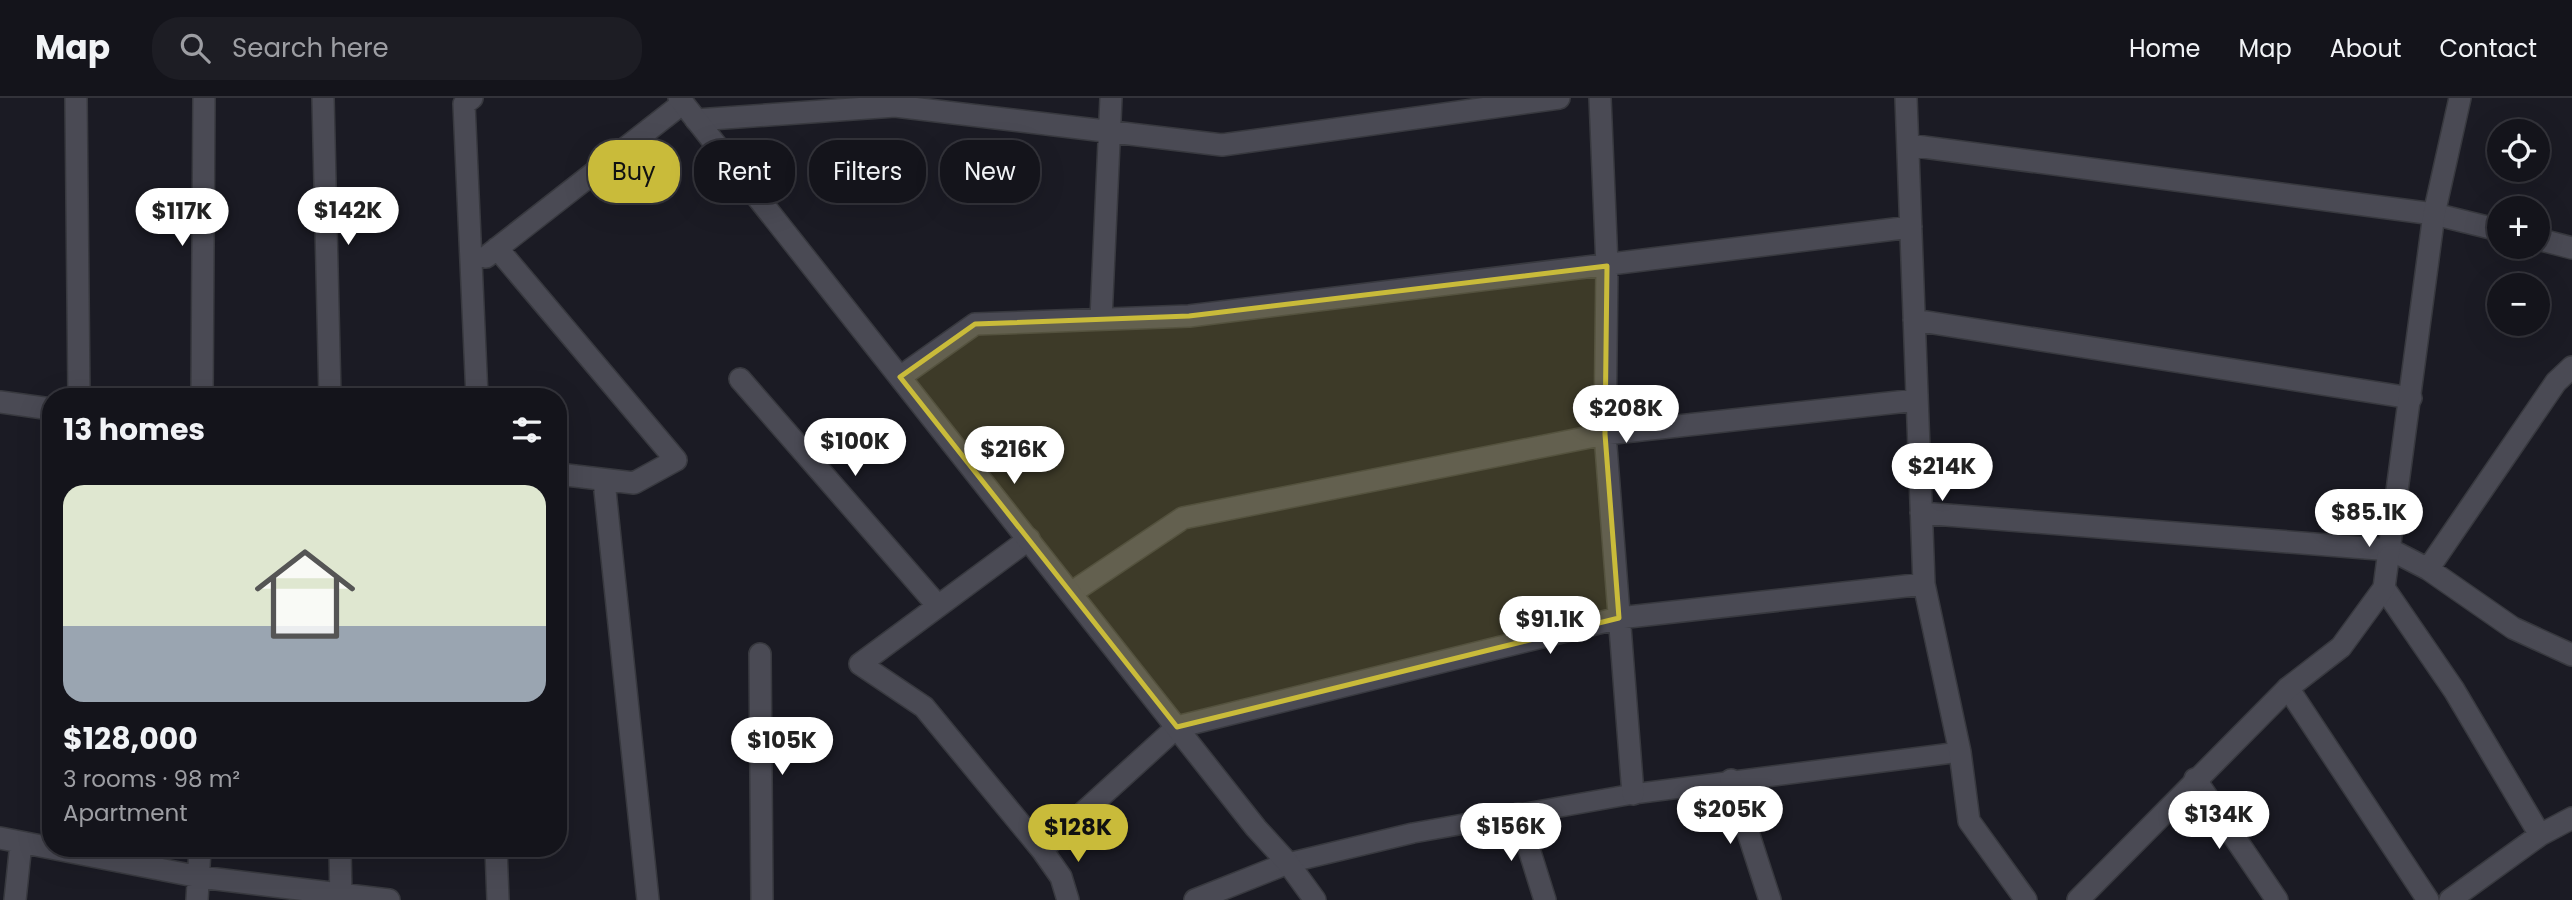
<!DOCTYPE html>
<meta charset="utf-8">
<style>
:root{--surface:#14141b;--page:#1d1d24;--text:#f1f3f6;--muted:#9d9ea3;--line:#33333a;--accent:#c9bb3a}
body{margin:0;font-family:Poppins,sans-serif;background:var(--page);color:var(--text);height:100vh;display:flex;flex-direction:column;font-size:26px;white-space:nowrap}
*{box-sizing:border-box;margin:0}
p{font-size:23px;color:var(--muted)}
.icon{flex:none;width:38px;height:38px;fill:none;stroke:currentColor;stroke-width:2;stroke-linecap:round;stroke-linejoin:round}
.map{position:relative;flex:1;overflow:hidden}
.panel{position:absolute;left:42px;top:290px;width:525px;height:469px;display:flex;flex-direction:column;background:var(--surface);border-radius:28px;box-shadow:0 7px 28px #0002,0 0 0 2px var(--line)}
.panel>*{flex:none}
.banner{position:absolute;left:588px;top:42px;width:665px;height:63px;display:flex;gap:14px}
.tools{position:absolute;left:2487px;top:21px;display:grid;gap:14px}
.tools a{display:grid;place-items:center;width:63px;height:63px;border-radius:50%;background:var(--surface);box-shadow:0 7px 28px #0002,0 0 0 2px var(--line);font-size:35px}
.price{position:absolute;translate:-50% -60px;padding:0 16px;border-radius:24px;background:#fff;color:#222;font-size:23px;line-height:46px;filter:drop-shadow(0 2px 4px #0008)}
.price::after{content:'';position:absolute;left:50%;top:42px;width:21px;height:16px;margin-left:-10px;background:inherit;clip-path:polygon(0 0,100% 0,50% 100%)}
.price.current{background:var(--accent);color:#111}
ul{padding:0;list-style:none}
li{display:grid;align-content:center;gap:14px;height:371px;padding:0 21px}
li+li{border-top:2px solid var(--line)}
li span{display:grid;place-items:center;height:217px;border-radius:21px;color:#555}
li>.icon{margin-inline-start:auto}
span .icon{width:126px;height:126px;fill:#fffc;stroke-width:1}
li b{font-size:30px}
h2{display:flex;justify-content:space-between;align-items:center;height:84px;padding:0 21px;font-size:30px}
.chip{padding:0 24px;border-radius:28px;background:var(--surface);box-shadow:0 7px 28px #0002,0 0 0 2px var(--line);font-size:24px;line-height:63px}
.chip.current{background:var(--accent);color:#111}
header{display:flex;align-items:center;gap:42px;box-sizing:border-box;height:98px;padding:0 35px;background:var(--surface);border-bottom:2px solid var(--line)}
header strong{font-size:33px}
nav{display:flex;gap:38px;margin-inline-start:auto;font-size:24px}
.search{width:490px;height:63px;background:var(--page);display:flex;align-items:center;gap:18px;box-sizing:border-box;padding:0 24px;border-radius:28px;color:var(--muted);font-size:26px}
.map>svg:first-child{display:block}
</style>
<header>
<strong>Map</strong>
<div class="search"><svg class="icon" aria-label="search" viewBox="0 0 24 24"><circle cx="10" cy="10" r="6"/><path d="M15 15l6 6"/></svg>Search here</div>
<nav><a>Home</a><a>Map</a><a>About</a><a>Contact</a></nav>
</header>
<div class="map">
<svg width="2572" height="802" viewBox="0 0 2572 802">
<rect width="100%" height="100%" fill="#1b1b24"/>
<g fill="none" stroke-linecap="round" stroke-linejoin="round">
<g stroke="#38393f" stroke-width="22">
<path id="service" d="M1288 765 1413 735 1633 696 1960 654"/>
</g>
<g stroke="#38393f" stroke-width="24">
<path id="minor" d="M76 0 79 299
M323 0 330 299
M472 0 464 6 477 299
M1600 0 1607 168 1605 336 1633 696
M1906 0 1924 486 1960 654 1969 723 2026 802
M696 22 895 8 1222 47 1559 0
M1908 47 2434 116 2499 132
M2538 141 2572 150
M497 150 676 362 634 385 558 376
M486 159 683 5
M1101 221 1111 0
M1914 222 2411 300
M900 279 975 226 1189 218 1911 129
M740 281 938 508
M202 299 204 0
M0 304 51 311
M604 383 648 802
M1921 415 2391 452 2428 471 2513 530 2572 557
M1029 441 860 566 924 609 1042 752 1177 629 1619 520 1924 486
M2428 471 2556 284 2572 269
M2384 490 2454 592 2540 737
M1071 495 1183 420 1605 336 1917 302
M760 556 762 802
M2288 590 2428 802
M2195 681 2277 802
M1731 682 1770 802
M1518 716 1545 802
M0 740 200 779 389 802
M340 751 341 802
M496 751 498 802
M1042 752 1061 779 1068 802
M15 802 21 745
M197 802 200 751
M1195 802 1288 765
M2450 802 2540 737 2572 720"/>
</g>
<g stroke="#38393f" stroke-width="24">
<path id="tertiary" d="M679 0 1256 730 1288 765 1315 802
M2078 802 2288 590 2341 549 2384 490 2434 116 2460 0"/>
</g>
<use href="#service" stroke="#4a4a54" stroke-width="19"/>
<use href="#minor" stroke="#4a4a54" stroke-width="21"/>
<use href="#tertiary" stroke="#4a4a54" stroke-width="21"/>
</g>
<path fill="#c9bb3a" fill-opacity="0.2" stroke="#c9bb3a" stroke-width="5" stroke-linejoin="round" d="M1607 168 1605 336 1619 520 1177 629 900 279 975 226 1189 218Z"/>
</svg>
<div class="tools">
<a><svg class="icon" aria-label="locate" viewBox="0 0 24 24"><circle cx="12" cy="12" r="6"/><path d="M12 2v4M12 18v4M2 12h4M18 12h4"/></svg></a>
<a>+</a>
<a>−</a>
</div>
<b class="price" style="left:348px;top:149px">$142K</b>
<b class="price" style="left:182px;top:150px">$117K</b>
<b class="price" style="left:1626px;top:347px">$208K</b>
<b class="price" style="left:855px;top:380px">$100K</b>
<b class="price" style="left:1014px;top:388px">$216K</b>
<b class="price" style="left:1942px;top:405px">$214K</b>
<b class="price" style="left:2369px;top:451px">$85.1K</b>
<b class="price" style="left:1550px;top:558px">$91.1K</b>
<b class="price" style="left:782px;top:679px">$105K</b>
<b class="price" style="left:1730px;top:748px">$205K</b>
<b class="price" style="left:2219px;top:753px">$134K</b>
<b class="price" style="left:1511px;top:765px">$156K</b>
<b class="price current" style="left:1078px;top:766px">$128K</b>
<div class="banner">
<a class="chip current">Buy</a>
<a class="chip">Rent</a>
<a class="chip">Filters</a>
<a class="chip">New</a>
</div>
<section class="panel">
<h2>13 homes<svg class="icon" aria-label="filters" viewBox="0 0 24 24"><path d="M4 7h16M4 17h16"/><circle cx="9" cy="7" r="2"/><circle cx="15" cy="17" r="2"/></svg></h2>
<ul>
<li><span style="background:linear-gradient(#dfe7d0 65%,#9aa5b1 0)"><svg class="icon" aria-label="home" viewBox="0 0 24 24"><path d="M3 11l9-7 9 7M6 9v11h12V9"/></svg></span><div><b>$128,000</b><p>3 rooms · 98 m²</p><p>Apartment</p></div></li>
</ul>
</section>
</div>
